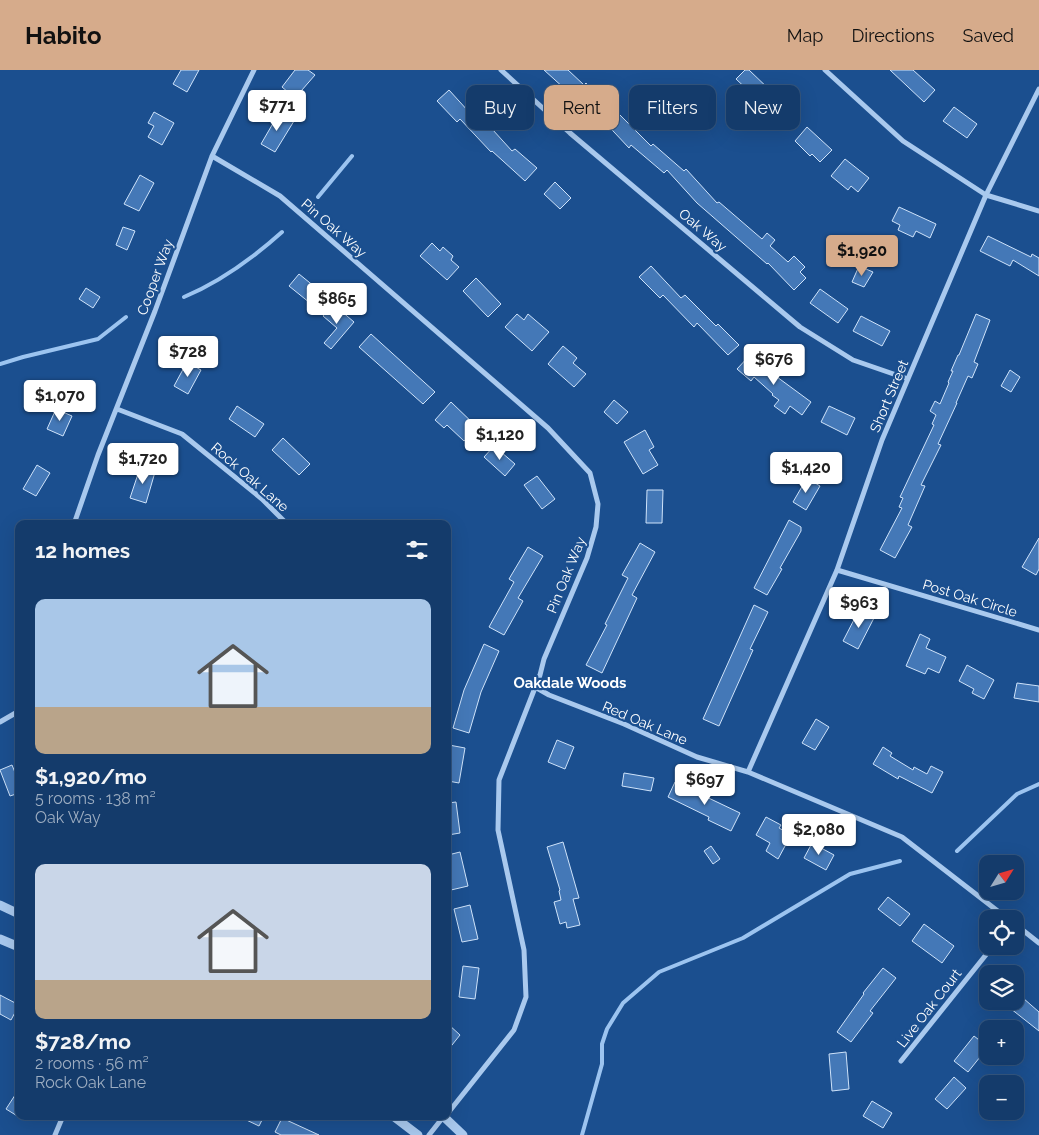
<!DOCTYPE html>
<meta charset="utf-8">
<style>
:root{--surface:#143b6b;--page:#214673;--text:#f1f3f6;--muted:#9dadc1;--line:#33557e;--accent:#d6ab8b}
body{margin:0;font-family:Raleway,sans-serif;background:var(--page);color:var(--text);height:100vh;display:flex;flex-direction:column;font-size:19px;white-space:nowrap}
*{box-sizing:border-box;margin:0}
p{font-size:16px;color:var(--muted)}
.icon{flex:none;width:28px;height:28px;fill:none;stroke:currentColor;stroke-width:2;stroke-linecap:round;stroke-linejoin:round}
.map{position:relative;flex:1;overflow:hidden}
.details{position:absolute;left:15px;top:450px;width:436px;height:600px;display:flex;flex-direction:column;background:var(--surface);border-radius:10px;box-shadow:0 5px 20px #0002,0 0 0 1px var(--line)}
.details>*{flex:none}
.guide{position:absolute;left:466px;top:15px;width:475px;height:45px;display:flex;gap:10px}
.needle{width:32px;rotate:53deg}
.controls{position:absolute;left:979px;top:785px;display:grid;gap:10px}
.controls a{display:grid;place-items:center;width:45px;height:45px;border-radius:10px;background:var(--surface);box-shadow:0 5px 20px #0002,0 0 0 1px var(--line);font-size:25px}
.price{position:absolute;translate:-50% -42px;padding:0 11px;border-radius:5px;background:#fff;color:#222;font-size:16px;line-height:32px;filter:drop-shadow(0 1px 2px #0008)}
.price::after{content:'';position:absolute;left:50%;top:30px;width:15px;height:11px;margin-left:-8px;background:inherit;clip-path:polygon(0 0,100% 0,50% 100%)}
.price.selected{background:var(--accent);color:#111}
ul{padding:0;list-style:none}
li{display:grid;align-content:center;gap:10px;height:265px;padding:0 20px}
li span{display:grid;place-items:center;height:155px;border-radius:10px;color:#555}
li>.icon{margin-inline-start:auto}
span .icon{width:90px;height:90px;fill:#fffc;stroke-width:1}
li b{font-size:21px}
h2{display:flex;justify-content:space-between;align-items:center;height:60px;padding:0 20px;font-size:21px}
.pill{padding:0 18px;border-radius:10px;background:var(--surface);box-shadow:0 5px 20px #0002,0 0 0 1px var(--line);font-size:18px;line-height:45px}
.pill.selected{background:var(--accent);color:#111}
header{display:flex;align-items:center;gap:30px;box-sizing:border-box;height:70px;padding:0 25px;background:var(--accent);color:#111}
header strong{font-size:24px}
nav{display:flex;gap:28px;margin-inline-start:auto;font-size:18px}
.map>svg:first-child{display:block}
</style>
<header>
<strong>Habito</strong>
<nav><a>Map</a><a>Directions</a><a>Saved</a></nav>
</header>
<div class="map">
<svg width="1039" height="1065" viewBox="0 0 1039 1065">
<rect width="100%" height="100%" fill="#1b4f8f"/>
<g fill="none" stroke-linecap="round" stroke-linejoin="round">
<path stroke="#9cc4f0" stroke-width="4" d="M318 127 352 86
M184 227C220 212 253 188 282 162
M0 294 23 287 98 269 126 247
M957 781 1017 724 1039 714
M582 1065 602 994V974L607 959 623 933 659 902 743 868 850 804 900 791"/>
</g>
<path fill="#4478b7" stroke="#cfe3fa" d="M181 0H199L187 22 173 14Z
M295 0H308L315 5 295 28 282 17Z
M544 0H568L584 15 586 13 615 46 618 43 651 76 653 74 684 101 686 99 717 133 719 132 762 169 767 163 775 170 770 176 788 192 794 186 805 197 800 202 806 208 794 220 768 193 767 194 697 133 667 100 664 103 631 75 629 78 599 46 596 48 567 17 565 19Z
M745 0H749L773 23 795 42 784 54 736 9Z
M890 0H913L935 20 924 32Z
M449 20 479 53 483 49 512 81 515 79 537 98 525 111 492 81 491 82 460 49 457 52 437 31Z
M954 37 977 54 967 68 943 51Z
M154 42 174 53 162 75 148 67 154 56 148 53Z
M279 43 294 51 275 82 261 74Z
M807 57 832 80 820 92 812 84 810 86 795 71Z
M845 89 869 108 858 122 851 116 848 120 831 106Z
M140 105 154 113 139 141 124 134Z
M555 112 571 128 560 139 544 124Z
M899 137 936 154 930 168 916 161 913 167 898 160 900 155 892 151Z
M123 157 135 161 127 180 116 175Z
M988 166 1031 187 1032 184 1039 188V206L1013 190 1010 196 980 181Z
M432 173 440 181 443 177 453 186 451 190 459 197 447 210 420 186Z
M651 196 681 228 685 225 716 256 718 254 739 275 728 285 697 253 694 257 663 225 660 228 639 207Z
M859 196 873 202 864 217 852 212Z
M299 204 320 221 310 233 289 216Z
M476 208 501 234 488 247 463 221Z
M86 218 100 227 93 238 79 229Z
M820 219 848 239 838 253 810 233Z
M333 234 354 252 331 279 324 273 337 258 323 246Z
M517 244 524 250 528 244 549 262 532 281 505 257Z
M976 244 990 250 974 292 978 294 972 308 968 306 956 333H957L938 374 941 375 921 415 925 416 908 455 912 457 895 488 880 480 902 438 899 437 903 428 900 427 934 355 932 354 936 345 930 341 935 331 940 334 949 313 948 312 953 301H951L958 285H959Z
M861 246 890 261 882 276 853 261Z
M371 264 435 322 423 334 359 277Z
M563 276 577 288 573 293 586 304 574 317 548 294Z
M750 285H754L774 303 773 304 811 332 802 345 790 336 785 344 774 336 779 330 772 325 773 324 754 307 751 311 737 299Z
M187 292 201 300 188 324 174 316Z
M1010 300 1020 307 1011 322 1001 316Z
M614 330 628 342 617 354 604 342Z
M451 332 478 358 464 371 447 355 444 358 435 350Z
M237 336 264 354 255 367 229 349Z
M829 336 855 348 847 365 821 352Z
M56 339 72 346 63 366 47 359Z
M645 360 654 377 649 380 658 395 643 404 624 372Z
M283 368 310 394 299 405 272 380Z
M494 376 515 394 505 406 484 387Z
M37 395 50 403 36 426 23 419Z
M140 398 155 402 146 433 130 428Z
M537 406 555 429 542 439 524 415Z
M807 408 820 416 806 440 793 432Z
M647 420H663L662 453H646Z
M789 450 801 457V461L780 498 782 499 767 525 754 518Z
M1039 468V499L1036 505 1022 497Z
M640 473 655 482 632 525 637 528 602 603 586 595 607 555 605 554 628 508 622 505Z
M528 477 543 486 518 528 523 531 504 565 489 557 514 512 509 509Z
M754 535 768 542 750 579 753 580 719 656 703 649Z
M860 538 875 546 858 579 843 571Z
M920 564 930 569 926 578 946 587 939 603 928 598 925 604 906 596Z
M484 574 499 581 481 622 469 663 453 658 464 620Z
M967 595 994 610 984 629 972 623 974 619 959 611Z
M1017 613 1039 616V632L1014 628Z
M816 649 829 657 815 680 802 673Z
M557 670 574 677 565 699 548 692Z
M449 675 465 678 459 713 448 711Z
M883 677 892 683 890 686 913 700 914 697 927 704 931 696 943 702 932 723 899 706 898 709 873 694Z
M12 695 16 705 19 704V723L10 726 0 700Z
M624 703 654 708 651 721 622 716Z
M675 712 740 743 731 761 708 750 709 747 668 727Z
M456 732 460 763 448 765V733Z
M766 747 781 755 779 758 791 765 778 789 766 781 770 773 756 765Z
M563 772 579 828 573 829 580 855 567 858 566 852 560 854 554 832 561 830 559 821 560 820 547 777Z
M812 773 834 785 826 800 804 788Z
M711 776 720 789 713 794 704 781Z
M460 782 468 816 451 820 448 804V785Z
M888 827 910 844 900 856 878 839Z
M470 835 478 869 462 872 454 839Z
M924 854 954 876 942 893 912 871Z
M463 896 479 898 475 929 459 927Z
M883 898 896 908 870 941 873 943 851 972 837 962 864 924 863 923Z
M1015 921 1039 942V961L1001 931H1015Z
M0 925 19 935 11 950 0 944Z
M448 954 460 965 448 980Z
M974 966 988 977 968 1002 954 991Z
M846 982 849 1019 832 1021 829 984Z
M954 1007 966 1018 947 1039 935 1029Z
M19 1019V1047L6 1039Z
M872 1031 892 1043 883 1058 863 1046Z
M238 1046H264L259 1056Z
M282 1048 319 1065H281L275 1062Z"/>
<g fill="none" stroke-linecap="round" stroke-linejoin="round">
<path stroke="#a9c9ee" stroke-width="5" d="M501 0 570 63 800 257 853 290 908 309
M825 0 903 71 986 125 1039 141
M212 86 280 126 548 358 590 403 598 434 596 457 587 488 544 589 540 605 499 710 498 760 524 880 526 927 514 960 448 1043
M117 339 182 364 262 429 287 454
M74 454 98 385 155 241 212 86 254 0
M837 500 1039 560
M535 617 549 625 624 654 697 687 748 702 902 767 1008 849
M0 652 19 641
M748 702 837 500 882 370 986 125 1039 19
M1015 854 1039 873
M901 991 993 876
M55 1065 63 1046
M429 1065 444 1046"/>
<path stroke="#a9c9ee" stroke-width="9" d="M0 835 19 844
M0 869 19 877
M393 1046 418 1065
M443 1046 463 1065"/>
</g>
<g text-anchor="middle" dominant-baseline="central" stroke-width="4.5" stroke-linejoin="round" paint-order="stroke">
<g font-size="14" fill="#fff" stroke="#1b4f8f">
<text transform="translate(334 158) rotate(41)">Pin Oak Way</text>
<text transform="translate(703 160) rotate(40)">Oak Way</text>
<text transform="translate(155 207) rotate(-70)">Cooper Way</text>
<text transform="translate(889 326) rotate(-67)">Short Street</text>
<text transform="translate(250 407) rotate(41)">Rock Oak Lane</text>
<text transform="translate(566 505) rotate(-68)">Pin Oak Way</text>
<text transform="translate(970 528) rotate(17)">Post Oak Circle</text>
<text transform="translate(645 653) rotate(23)">Red Oak Lane</text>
<text transform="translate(929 938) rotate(-52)">Live Oak Court</text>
</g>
<g font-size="15" font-weight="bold" fill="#fff" stroke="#1b4f8f">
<text x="570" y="613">Oakdale Woods</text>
</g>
</g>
</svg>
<div class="controls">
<a><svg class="needle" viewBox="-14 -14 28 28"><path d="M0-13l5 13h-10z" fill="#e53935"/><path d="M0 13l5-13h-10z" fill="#9dadc1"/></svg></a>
<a><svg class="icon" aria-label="locate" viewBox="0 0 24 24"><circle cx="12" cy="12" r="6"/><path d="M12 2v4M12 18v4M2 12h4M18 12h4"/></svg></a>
<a><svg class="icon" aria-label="layers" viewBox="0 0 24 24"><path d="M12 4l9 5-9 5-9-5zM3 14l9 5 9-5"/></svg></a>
<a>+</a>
<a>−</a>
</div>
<b class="price" style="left:277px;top:62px">$771</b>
<b class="price selected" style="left:862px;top:207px">$1,920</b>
<b class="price" style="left:337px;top:255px">$865</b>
<b class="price" style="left:188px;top:308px">$728</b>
<b class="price" style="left:774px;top:316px">$676</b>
<b class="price" style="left:60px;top:352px">$1,070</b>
<b class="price" style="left:500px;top:391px">$1,120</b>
<b class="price" style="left:143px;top:415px">$1,720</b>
<b class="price" style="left:806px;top:424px">$1,420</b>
<b class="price" style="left:859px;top:559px">$963</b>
<b class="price" style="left:705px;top:736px">$697</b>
<b class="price" style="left:819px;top:786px">$2,080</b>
<div class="guide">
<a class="pill">Buy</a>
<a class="pill selected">Rent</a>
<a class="pill">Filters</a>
<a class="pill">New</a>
</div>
<section class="details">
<h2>12 homes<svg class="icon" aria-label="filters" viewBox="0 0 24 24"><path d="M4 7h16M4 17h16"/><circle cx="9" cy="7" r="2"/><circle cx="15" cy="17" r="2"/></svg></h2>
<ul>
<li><span style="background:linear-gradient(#a9c7e8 70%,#b9a48a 0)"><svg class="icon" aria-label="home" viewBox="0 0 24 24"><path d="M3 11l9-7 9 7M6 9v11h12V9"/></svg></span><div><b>$1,920/mo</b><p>5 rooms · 138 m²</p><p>Oak Way</p></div></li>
<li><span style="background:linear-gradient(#c9d6e8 75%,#b9a48a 0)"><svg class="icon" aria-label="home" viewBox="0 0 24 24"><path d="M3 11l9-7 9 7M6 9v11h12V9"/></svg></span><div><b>$728/mo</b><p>2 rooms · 56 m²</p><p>Rock Oak Lane</p></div></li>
</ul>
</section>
</div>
